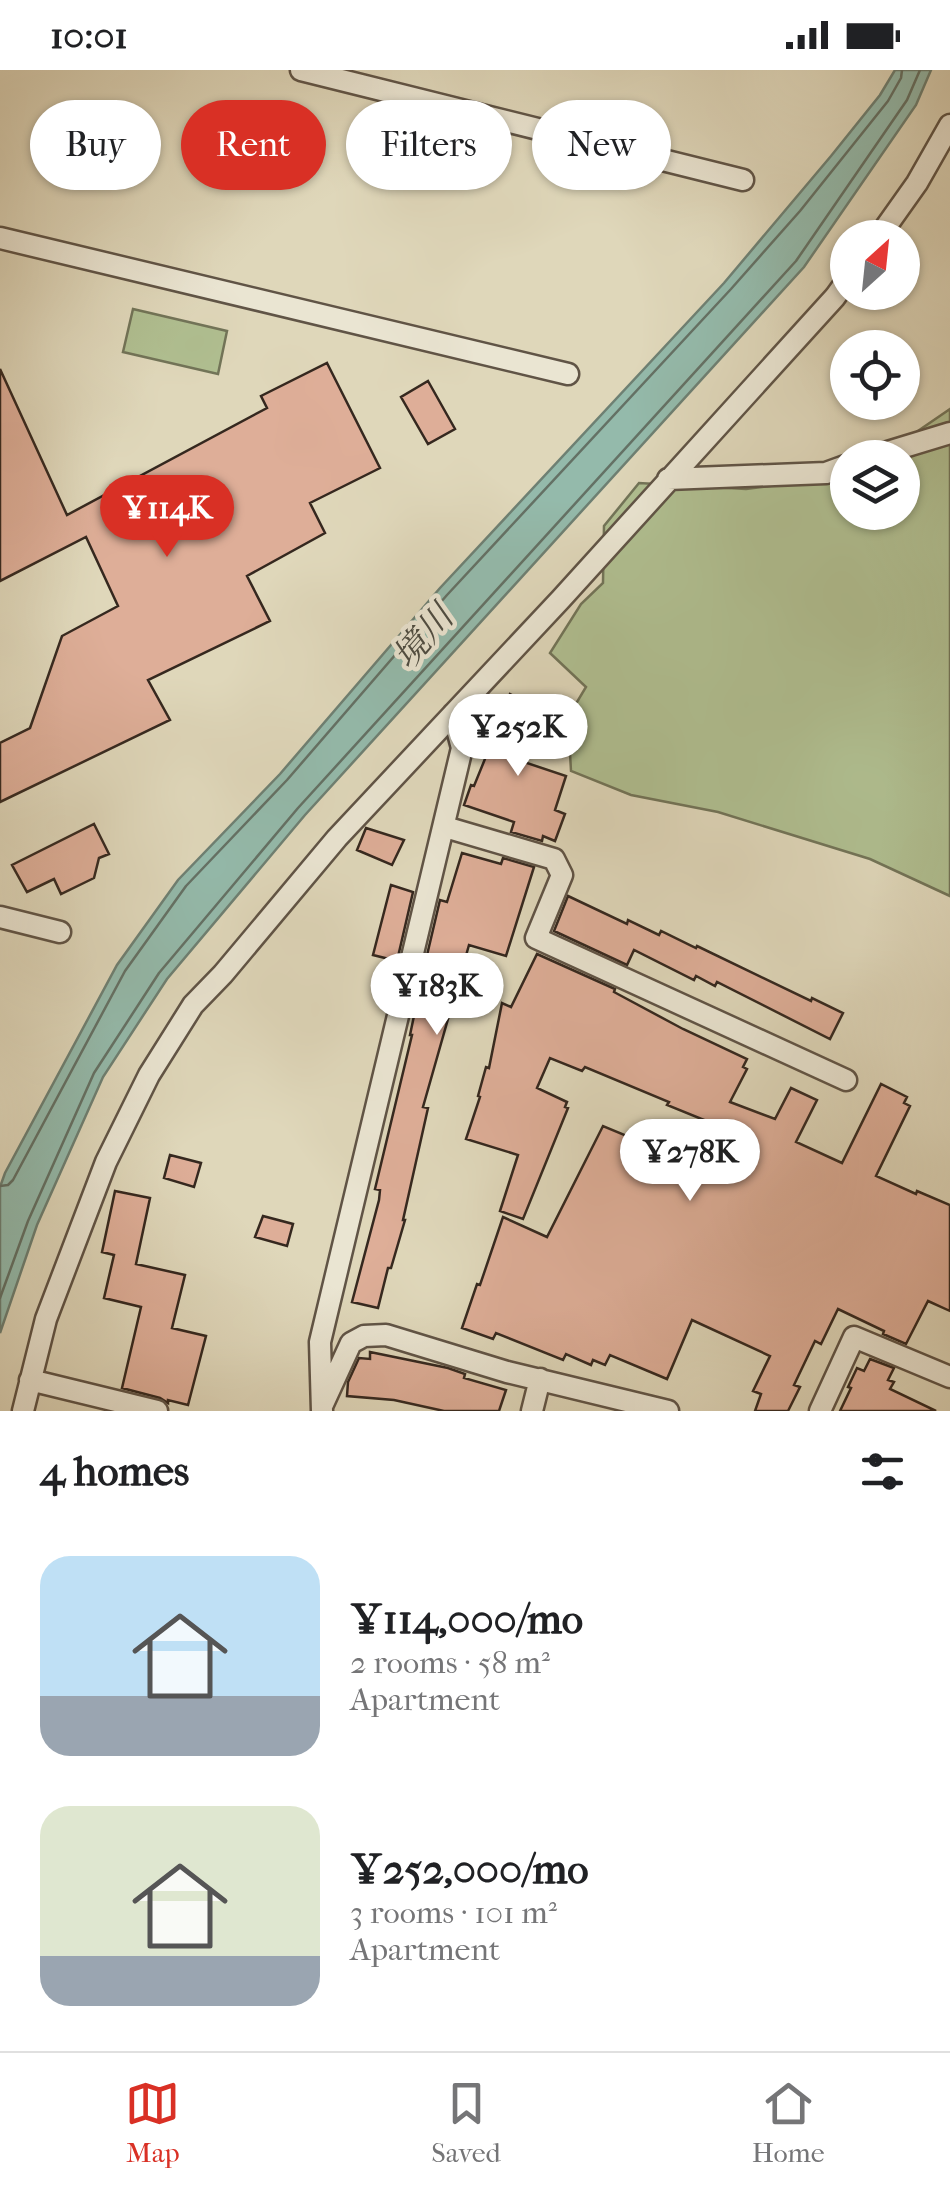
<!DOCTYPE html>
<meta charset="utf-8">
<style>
:root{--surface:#fff;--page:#f2f2f2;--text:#202124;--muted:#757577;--line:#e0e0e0;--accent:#d93025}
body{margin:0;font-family:"IM FELL French Canon","Noto Serif JP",serif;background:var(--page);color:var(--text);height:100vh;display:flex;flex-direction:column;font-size:38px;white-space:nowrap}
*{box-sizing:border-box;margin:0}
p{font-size:32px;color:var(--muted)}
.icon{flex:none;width:55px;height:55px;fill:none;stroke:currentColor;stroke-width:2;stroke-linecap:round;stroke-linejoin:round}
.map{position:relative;height:1341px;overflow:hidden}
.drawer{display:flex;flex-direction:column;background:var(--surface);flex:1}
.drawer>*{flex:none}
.hud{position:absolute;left:30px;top:30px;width:890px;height:90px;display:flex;gap:20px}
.needle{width:65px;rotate:27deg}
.fabs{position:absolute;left:830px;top:150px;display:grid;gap:20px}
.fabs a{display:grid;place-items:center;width:90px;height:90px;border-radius:50%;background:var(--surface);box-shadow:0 2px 8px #0004;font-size:50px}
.price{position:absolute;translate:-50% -85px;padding:0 22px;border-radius:35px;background:#fff;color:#222;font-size:32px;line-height:65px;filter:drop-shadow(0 2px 5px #0008)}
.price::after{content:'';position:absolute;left:50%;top:60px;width:30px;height:22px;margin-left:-15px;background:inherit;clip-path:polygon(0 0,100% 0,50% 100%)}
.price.on{background:var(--accent);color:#fff}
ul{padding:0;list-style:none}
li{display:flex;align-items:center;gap:30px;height:250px;padding:0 40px}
li span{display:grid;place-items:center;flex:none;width:280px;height:200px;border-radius:30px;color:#555}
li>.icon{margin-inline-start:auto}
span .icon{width:120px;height:120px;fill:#fffc;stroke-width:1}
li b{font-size:42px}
h2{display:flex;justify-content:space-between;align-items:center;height:120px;padding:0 40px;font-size:42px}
.chip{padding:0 35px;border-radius:45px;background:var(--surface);box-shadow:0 2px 8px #0004;font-size:35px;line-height:90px}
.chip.on{background:var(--accent);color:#fff}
.status{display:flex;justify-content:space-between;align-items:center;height:70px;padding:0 50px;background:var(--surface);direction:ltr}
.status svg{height:28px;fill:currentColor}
.dock{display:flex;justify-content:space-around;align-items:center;height:140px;border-top:2px solid var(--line);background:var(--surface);font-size:28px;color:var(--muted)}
.dock a{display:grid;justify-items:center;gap:5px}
.dock .on{color:var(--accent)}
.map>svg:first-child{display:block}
</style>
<div class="status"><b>10:01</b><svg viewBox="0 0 49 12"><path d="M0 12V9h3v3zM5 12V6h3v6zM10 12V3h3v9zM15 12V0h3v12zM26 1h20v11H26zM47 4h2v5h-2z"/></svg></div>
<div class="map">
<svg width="950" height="1341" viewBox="0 0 950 1341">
<rect width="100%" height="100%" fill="#dfd7ba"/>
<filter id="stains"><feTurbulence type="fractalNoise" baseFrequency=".002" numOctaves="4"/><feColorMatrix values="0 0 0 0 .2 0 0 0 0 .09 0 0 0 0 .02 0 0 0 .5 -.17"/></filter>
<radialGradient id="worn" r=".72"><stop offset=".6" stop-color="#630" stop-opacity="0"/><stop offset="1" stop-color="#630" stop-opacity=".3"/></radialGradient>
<path fill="#b0bf91" stroke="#727458" stroke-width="2.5" d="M133 239 227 261 218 304 123 282Z
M950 339V826L870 789 718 742 631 725 571 701 568 647 586 617 550 583 581 534 603 513 604 456 639 413 746 419 847 406 848 442H902V388L880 387Z"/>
<path fill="#94baab" stroke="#6e8073" stroke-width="2.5" d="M895 0H931L916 35 804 197 305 745 167 909 103 1007 37 1155 0 1263V1117L5 1103 117 895 178 810 280 704 440 518 724 213 831 86 880 25Z"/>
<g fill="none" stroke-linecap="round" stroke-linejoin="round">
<path stroke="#647165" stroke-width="2.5" d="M0 1116 8 1115 13 1110 125 901 186 816 287 710 447 525 731 219 800 141 888 31 901 8 902 0
M0 1228 28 1151 94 1003 159 903 298 738 796 191 907 30 920 0"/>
</g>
<path fill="#deae98" stroke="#35281f" stroke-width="2.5" d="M394 37 468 56 459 94 384 75Z
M327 293 380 398 310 433 325 463 247 506 270 551 148 610 170 650 0 732V673L30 658 62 566 118 536 86 467 0 511V299L67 445 267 338 261 326Z
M428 311 455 359 428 374 401 327Z
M510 624 540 640 515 689 566 706 555 740 565 744 555 771 543 766 542 771 511 762 514 752 464 735 471 715 474 716 500 652 497 650Z
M94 754 109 784 99 788 94 808 61 824 54 809 27 822 12 795Z
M366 758 404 770 392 795 357 780Z
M462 783 501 794 503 788 534 797 506 886 469 875 423 1037 428 1038 403 1150H405L391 1198H388L378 1238 352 1232 379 1130 380 1120 375 1119 412 965H410L424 898 440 830 447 832Z
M391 815 413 822 397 891 373 885Z
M568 826 627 854 628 850 659 865 661 861 696 878 697 876 811 931 812 928 843 943 830 969 717 912 715 916 696 906 694 910 634 880 627 895 554 861Z
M537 884 615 919 614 922 683 959 747 989 743 997 747 999 730 1032 775 1049 791 1018 817 1030 796 1072 842 1093 881 1014 907 1027 904 1033 910 1036 876 1106 916 1124 917 1121 950 1135V1241L928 1231 906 1274 883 1264 884 1261 838 1239 821 1274 815 1271 794 1315 800 1317 788 1341H755L761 1324 753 1321 770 1286 692 1250 667 1309 610 1285 605 1295 593 1290 591 1295 566 1284 563 1290 496 1263 493 1269 462 1258 477 1214 480 1215 503 1147 547 1167 603 1056 658 1079 660 1076 700 1095 714 1054 667 1035 669 1032 585 997 582 1001 550 988 537 1018 567 1032 565 1037 568 1038 523 1149 500 1141 518 1085 466 1069 480 1027 478 1026 486 997 489 998 502 933 511 937Z
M170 1085 201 1093 194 1117 164 1108Z
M115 1121 150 1128 136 1194 185 1205 172 1258 206 1266 188 1335 168 1330V1333L160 1328 122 1318 141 1237 104 1228 114 1185 102 1182Z
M263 1146 293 1154 287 1176 255 1167Z
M370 1282 448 1298 465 1304 464 1308 506 1320 499 1341H444L394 1330 347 1326 348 1312 359 1288 370 1289Z
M870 1289 894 1298 888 1310 894 1312 890 1319 936 1341H840L851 1318 848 1317 857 1298 864 1301Z"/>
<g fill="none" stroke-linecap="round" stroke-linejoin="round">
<g stroke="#605446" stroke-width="25">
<path id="minor" d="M301 0 743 110
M0 168 568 304
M878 168 917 113 950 55
M868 388 950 363
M668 409 826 403 848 395
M445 757 554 789 562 805 536 868 846 1010
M0 847 60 862
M30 1310 157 1341
M323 1334 351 1273 364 1266 386 1265 507 1302 668 1341
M23 1341 46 1249 106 1092 149 1005 193 935 223 904 337 768 561 529 835 227 848 209
M322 1341 320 1272 462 678 453 644
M532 1341 540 1309
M820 1341 854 1267 950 1307"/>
</g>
<use href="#minor" stroke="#eae5d2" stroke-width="20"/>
</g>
<g text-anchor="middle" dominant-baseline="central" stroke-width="9" stroke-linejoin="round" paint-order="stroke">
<g font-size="35" font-style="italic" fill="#4d4c42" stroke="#eae5d2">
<text transform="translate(423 567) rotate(-49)">境川</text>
</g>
</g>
<rect width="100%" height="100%" filter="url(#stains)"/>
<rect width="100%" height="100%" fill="url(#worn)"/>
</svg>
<div class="fabs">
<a><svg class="needle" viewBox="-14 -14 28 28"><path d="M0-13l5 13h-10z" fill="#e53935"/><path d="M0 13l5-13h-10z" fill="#757577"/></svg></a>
<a><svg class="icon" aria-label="locate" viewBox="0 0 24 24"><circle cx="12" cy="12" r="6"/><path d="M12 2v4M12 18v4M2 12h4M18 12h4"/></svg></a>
<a><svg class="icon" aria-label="layers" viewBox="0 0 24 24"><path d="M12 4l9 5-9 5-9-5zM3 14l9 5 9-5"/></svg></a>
</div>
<b class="price on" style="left:167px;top:490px">¥114K</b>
<b class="price" style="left:518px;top:709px">¥252K</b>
<b class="price" style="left:437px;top:968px">¥183K</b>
<b class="price" style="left:690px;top:1134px">¥278K</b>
<div class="hud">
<a class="chip">Buy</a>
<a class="chip on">Rent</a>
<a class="chip">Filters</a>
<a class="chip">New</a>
</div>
</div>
<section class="drawer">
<h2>4 homes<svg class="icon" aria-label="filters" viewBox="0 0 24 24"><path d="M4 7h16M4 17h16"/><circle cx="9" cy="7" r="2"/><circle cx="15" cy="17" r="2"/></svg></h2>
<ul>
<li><span style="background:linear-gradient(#bfe0f5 70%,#9aa5b1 0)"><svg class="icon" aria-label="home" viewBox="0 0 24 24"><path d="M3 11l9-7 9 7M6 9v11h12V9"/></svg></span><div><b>¥114,000/mo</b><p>2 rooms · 58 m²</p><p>Apartment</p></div></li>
<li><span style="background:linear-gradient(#dfe7d0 75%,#9aa5b1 0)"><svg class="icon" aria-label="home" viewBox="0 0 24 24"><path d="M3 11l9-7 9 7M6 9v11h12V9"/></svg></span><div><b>¥252,000/mo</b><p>3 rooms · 101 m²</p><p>Apartment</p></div></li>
</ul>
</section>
<nav class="dock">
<a class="on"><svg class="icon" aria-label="map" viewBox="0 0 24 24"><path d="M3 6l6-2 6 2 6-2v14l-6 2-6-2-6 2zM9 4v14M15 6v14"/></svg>Map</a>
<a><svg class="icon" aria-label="saved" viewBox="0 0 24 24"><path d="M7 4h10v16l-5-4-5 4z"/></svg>Saved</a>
<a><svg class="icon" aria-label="home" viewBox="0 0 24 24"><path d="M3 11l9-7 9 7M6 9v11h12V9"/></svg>Home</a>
</nav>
